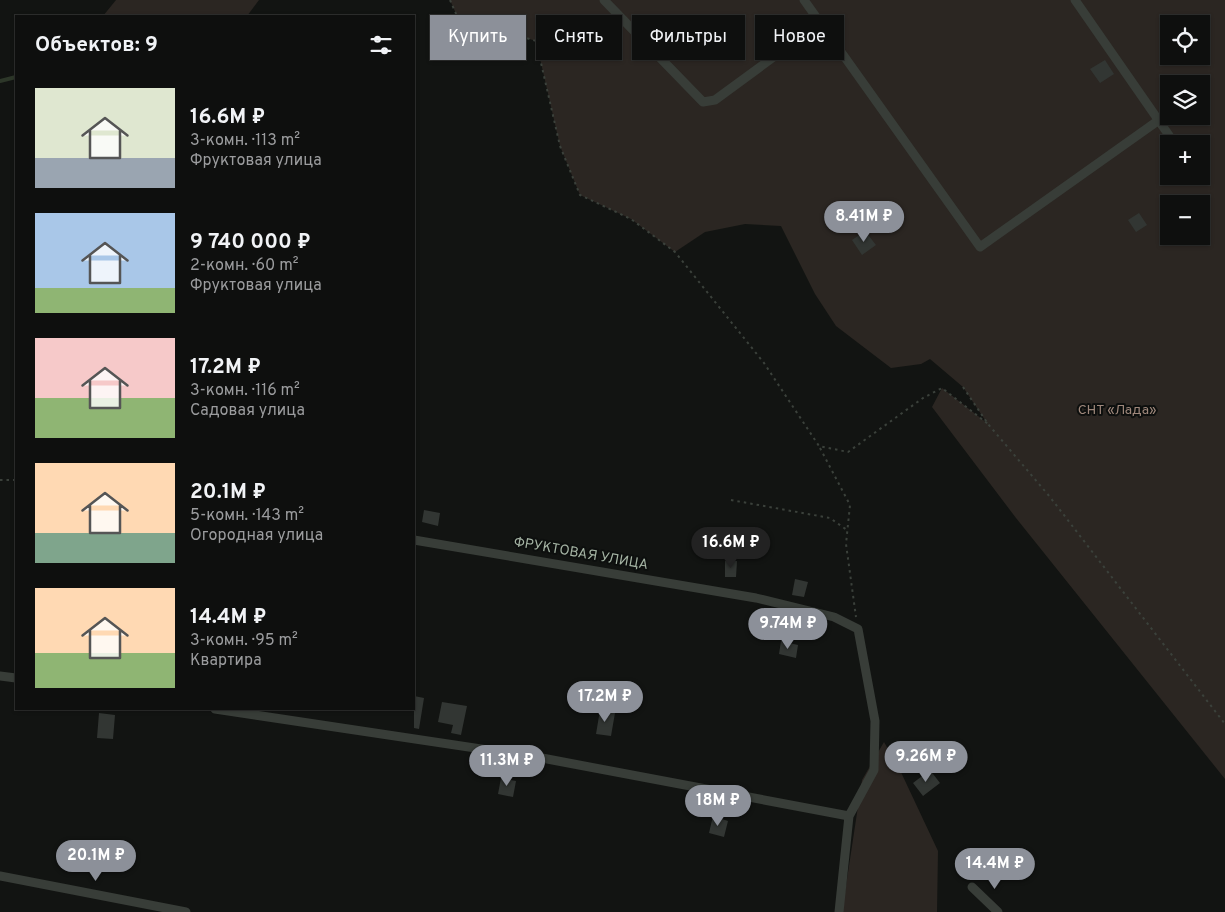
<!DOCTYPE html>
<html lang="ru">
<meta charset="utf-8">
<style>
:root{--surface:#0e0f0e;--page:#171817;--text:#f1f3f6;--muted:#9b9c9e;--line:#2e2f2e;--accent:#8c9099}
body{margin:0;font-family:Overpass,sans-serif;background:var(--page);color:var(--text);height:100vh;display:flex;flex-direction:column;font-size:19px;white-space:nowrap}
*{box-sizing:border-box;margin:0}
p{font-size:16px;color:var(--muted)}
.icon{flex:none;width:28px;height:28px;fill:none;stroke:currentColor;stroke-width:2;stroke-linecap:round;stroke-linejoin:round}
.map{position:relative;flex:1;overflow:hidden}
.details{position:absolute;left:15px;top:15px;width:400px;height:695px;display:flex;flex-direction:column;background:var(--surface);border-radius:0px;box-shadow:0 1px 4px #0004,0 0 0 1px var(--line)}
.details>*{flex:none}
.hud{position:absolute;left:430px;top:15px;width:475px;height:45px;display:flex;gap:10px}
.fabs{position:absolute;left:1160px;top:15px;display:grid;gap:10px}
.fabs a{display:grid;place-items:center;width:50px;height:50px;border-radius:0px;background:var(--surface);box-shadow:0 1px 4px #0004,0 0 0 1px var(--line);font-size:25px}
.price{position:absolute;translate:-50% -42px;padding:0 11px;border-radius:18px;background:var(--accent);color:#fff;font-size:16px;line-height:32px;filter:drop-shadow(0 1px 2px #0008)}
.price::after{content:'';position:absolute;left:50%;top:30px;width:15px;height:11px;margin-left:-8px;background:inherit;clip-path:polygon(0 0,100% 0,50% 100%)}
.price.current{background:#222;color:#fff}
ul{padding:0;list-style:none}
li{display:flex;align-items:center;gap:15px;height:125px;padding:0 20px}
li span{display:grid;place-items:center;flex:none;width:140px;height:100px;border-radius:0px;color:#555}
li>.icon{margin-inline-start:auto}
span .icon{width:60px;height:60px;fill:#fffc;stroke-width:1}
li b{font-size:21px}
h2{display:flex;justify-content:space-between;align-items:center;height:60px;padding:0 20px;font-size:21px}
.tag{padding:0 18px;border-radius:0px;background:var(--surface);box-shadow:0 1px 4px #0004,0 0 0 1px var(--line);font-size:18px;line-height:45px}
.tag.current{background:var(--accent);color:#fff}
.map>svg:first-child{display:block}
</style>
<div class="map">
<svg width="1225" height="912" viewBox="0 0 1225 912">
<rect width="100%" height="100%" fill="#121412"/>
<path fill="#2b2622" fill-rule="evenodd" d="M116 0H259L247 16H103Z
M450 0H1225V779L1016 518 932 407 942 388 987 423 963 387 930 359 921 364 891 368 836 326 815 294 781 226 745 224 705 232 675 252 631 219 580 195 560 146 536 41 457 16ZM1169 24H1201V56H1169ZM1169 84H1201V116H1169ZM1169 144H1201V176H1169ZM1169 204H1201V236H1169Z
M884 742 899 768 938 851 937 912H842L862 780Z"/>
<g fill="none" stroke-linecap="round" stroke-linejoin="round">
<path stroke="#2d3729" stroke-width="4" d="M0 81 16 77"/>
</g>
<path fill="#323633" d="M1105 60 1114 74 1100 83 1090 69Z
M1139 213 1147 225 1136 232 1128 220Z
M865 231 876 245 862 255 852 240Z
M424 510 440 513 438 526 422 522Z
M725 561H737L736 577H725Z
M795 579 808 582 804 597 792 595Z
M781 641 798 645 796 658 779 654Z
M414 696 424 698 419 729 414 728Z
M442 702 467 706 461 735 451 733 453 725 438 722Z
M600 710 615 713 611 736 596 734Z
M99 713 115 715 113 739 97 738Z
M930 770 940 783 923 796 913 783Z
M501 778 516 781 513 797 498 794Z
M713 816 728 821 724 837 709 833Z"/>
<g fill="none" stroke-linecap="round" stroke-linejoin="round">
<path stroke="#3b413b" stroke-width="2" stroke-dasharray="2.5 4" stroke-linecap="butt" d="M450 0 457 16 536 41 560 146 580 195 631 219 675 252 764 363 819 446 848 452 923 398 942 388 988 424
M963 387 988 424 1050 497 1225 724
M820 448 850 505 846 544 856 617
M0 480H16
M731 500 830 518 847 530"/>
<path stroke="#383d38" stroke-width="9" d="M604 0 703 102 715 100 820 23
M804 0 980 247 1159 120
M1075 0 1175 144
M414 540 756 598 834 617 858 629 875 721 874 770 849 816 839 912
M0 676 16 678
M215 709 542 758 849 816
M0 876 186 912
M972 887 998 912"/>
</g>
<g text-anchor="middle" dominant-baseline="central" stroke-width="4" stroke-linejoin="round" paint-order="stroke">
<g font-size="14" fill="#9e877b" stroke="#0d0f0e">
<text x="1117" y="410">СНТ «Лада»</text>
</g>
<g font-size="14" fill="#a5b4a4" stroke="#0d0f0e">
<text transform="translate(581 554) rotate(10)">ФРУКТОВАЯ УЛИЦА</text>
</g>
</g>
</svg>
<div class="fabs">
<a><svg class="icon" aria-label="locate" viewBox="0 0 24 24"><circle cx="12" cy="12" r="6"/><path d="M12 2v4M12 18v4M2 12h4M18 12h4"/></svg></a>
<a><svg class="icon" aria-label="layers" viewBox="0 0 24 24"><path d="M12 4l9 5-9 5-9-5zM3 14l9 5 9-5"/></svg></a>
<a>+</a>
<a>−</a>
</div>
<b class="price" style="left:864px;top:243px">8.41M ₽</b>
<b class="price current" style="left:731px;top:569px">16.6M ₽</b>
<b class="price" style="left:788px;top:650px">9.74M ₽</b>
<b class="price" style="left:605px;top:723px">17.2M ₽</b>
<b class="price" style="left:926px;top:783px">9.26M ₽</b>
<b class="price" style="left:507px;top:787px">11.3M ₽</b>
<b class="price" style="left:718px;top:827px">18M ₽</b>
<b class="price" style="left:96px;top:882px">20.1M ₽</b>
<b class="price" style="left:995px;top:890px">14.4M ₽</b>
<div class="hud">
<a class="tag current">Купить</a>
<a class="tag">Снять</a>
<a class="tag">Фильтры</a>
<a class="tag">Новое</a>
</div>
<section class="details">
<h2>Объектов: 9<svg class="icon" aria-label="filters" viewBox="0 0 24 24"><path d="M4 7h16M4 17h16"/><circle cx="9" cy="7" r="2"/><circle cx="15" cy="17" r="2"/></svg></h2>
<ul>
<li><span style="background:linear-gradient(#dfe7d0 70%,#9aa5b1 0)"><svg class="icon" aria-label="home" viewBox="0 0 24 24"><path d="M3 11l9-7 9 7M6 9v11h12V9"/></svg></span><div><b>16.6M ₽</b><p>3-комн. · 113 m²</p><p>Фруктовая улица</p></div></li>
<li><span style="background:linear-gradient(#a9c7e8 75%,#8fb573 0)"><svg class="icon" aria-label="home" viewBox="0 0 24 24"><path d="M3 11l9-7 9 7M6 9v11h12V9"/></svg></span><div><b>9 740 000 ₽</b><p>2-комн. · 60 m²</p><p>Фруктовая улица</p></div></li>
<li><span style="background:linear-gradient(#f6c9c9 60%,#8fb573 0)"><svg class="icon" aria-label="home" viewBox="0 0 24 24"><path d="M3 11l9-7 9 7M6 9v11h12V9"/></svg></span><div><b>17.2M ₽</b><p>3-комн. · 116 m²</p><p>Садовая улица</p></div></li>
<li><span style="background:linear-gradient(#ffd9b3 70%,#7fa58c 0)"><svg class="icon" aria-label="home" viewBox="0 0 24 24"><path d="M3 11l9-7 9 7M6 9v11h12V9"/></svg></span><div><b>20.1M ₽</b><p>5-комн. · 143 m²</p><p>Огородная улица</p></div></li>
<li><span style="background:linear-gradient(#ffd9b3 65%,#8fb573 0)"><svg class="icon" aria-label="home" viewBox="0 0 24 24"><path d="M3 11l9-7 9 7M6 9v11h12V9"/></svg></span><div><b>14.4M ₽</b><p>3-комн. · 95 m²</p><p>Квартира</p></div></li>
</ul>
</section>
</div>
